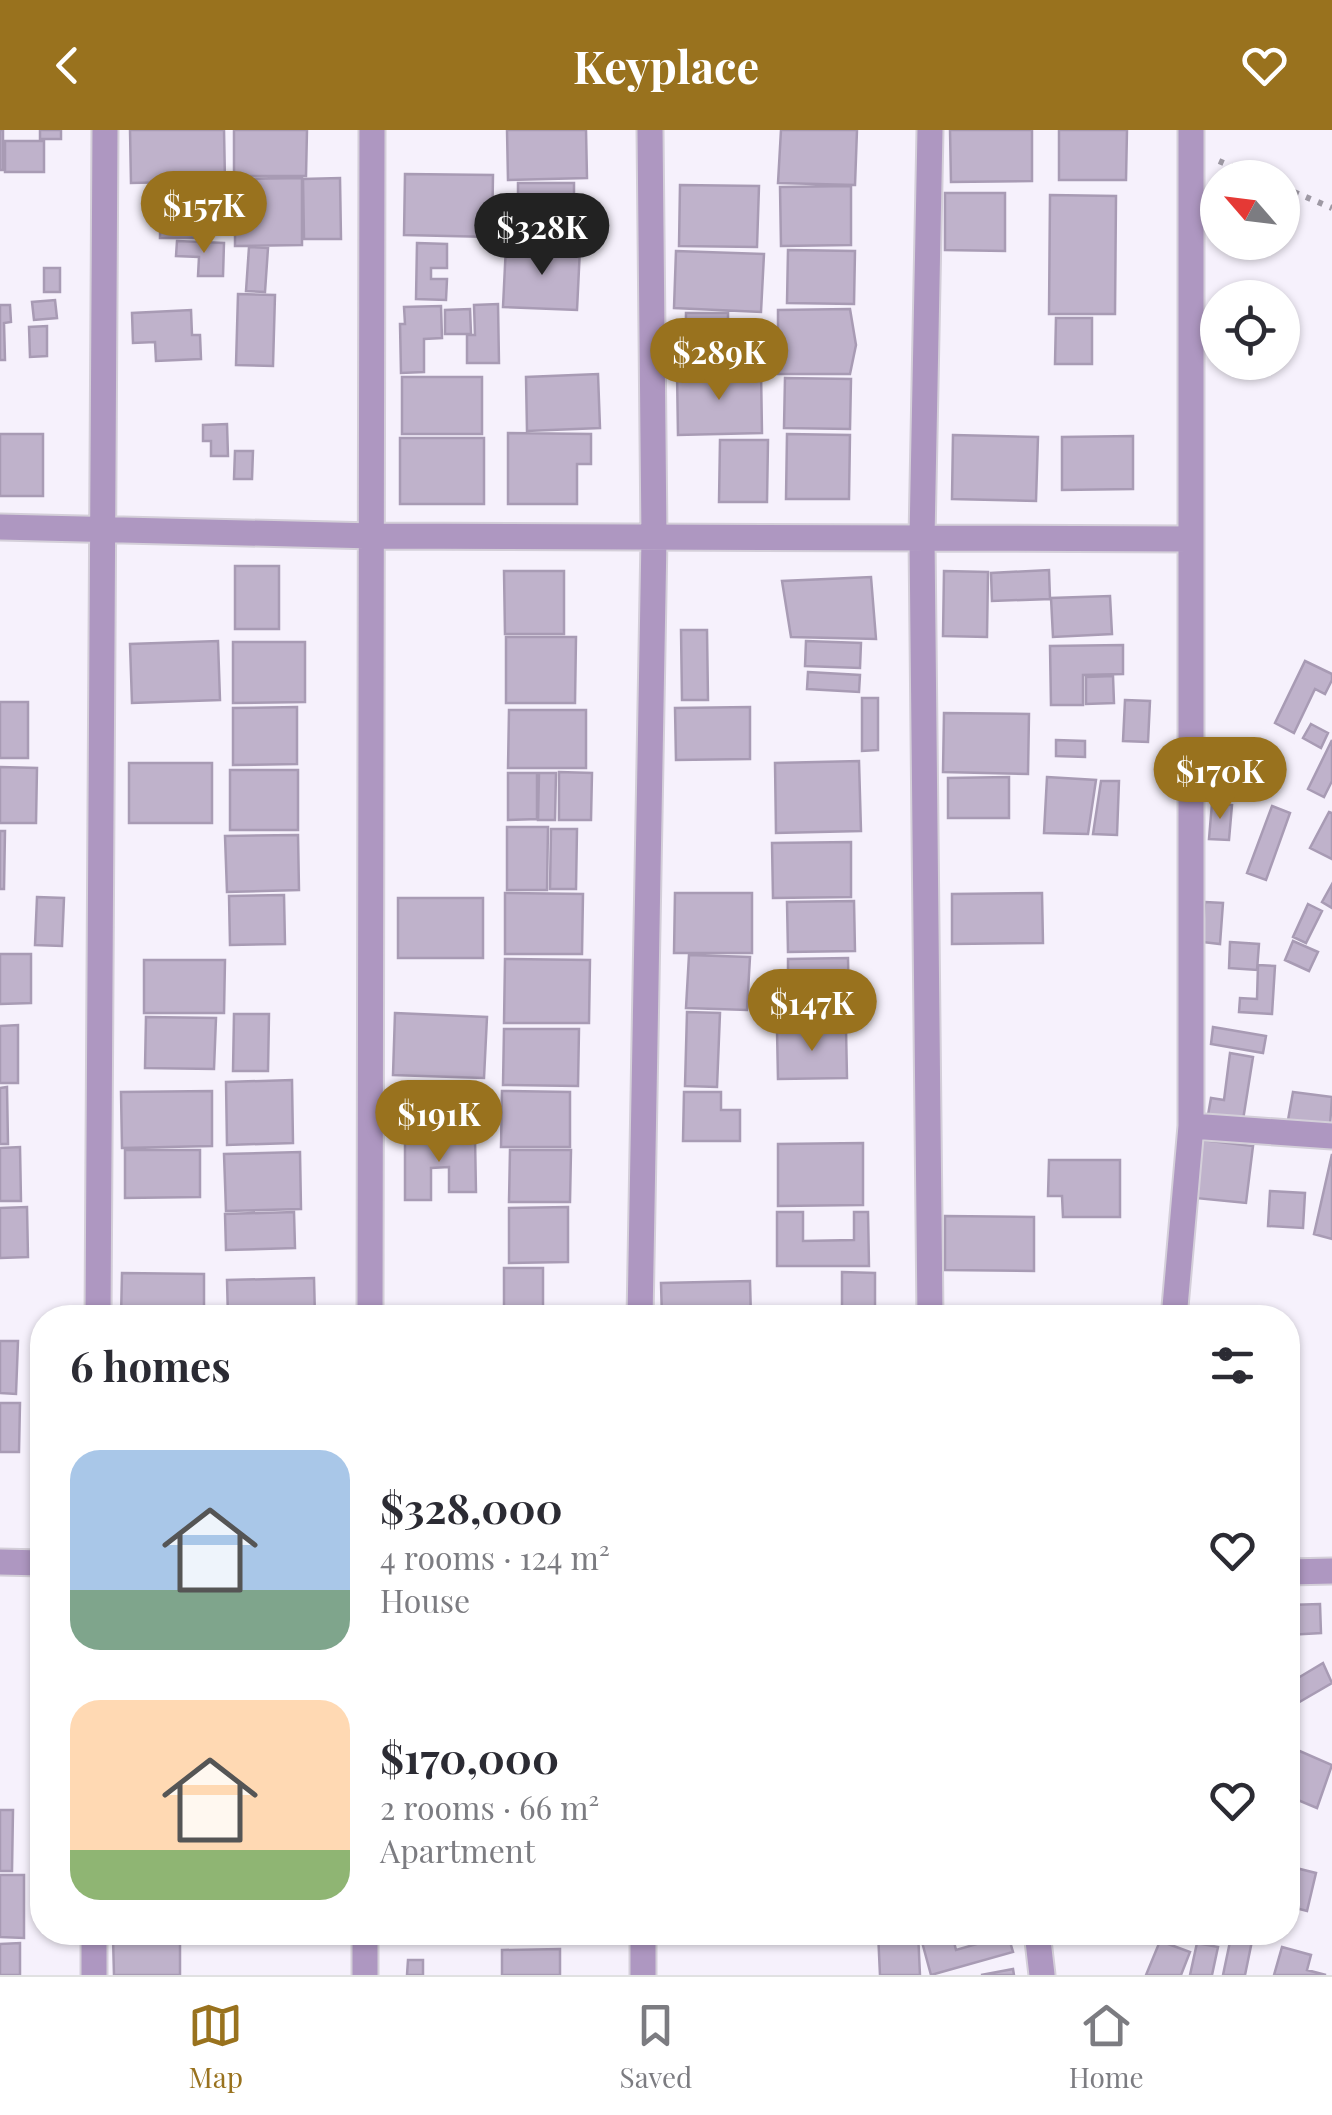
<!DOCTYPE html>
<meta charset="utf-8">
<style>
:root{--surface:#fff;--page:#f2f2f3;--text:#2b2b33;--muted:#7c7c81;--line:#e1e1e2;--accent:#99721e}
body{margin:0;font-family:"Playfair Display",serif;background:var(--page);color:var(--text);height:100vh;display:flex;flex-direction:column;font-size:38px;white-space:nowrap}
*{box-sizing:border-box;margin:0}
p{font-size:32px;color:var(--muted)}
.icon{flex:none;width:55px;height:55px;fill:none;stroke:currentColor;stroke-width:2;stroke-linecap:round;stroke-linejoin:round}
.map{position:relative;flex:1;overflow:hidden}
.drawer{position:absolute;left:30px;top:1175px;width:1270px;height:640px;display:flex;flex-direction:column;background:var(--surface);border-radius:40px;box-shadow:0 2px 8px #0004}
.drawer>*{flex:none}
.needle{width:65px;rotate:298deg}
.buttons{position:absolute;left:1200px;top:30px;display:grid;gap:20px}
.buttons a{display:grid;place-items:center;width:100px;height:100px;border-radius:50%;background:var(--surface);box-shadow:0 2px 8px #0004;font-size:50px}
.price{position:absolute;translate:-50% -85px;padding:0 22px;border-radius:35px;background:var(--accent);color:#fff;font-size:32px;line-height:65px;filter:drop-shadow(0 2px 5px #0008)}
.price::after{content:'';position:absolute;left:50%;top:60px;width:30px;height:22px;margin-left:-15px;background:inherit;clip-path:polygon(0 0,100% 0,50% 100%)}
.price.on{background:#222;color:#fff}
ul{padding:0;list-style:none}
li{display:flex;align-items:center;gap:30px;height:250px;padding:0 40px}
li span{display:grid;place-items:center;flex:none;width:280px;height:200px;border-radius:30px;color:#555}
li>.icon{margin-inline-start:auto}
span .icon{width:120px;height:120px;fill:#fffc;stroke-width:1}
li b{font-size:42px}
h2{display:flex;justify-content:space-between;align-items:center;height:120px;padding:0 40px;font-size:42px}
header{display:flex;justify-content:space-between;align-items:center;height:130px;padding:0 40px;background:var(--accent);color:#fff;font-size:45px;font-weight:700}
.menu{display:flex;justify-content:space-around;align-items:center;height:140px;border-top:2px solid var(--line);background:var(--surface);font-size:28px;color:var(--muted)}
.menu a{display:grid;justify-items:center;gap:5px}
.menu .on{color:var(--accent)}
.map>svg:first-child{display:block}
</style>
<header><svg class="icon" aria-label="back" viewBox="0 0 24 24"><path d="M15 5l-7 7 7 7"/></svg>Keyplace<svg class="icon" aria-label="heart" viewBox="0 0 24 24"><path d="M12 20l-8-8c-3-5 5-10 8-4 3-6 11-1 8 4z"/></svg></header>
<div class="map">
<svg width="1332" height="1845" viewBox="0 0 1332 1845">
<rect width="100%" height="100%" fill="#f6f1fc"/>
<path fill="#bfb2cb" stroke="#a89bb4" stroke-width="2.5" d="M0 0H3V40H0Z
M40 0H61V9H40Z
M130 0H224L225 51 131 53Z
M234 0H307L306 46H234Z
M507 0H586L587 48 508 50Z
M781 0H857L855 55 778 53Z
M950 0H1032V51L951 52Z
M1059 0H1127L1126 50H1059Z
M5 11H44V42H5Z
M405 44 493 45 492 107 404 105Z
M302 48V115L235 116V49Z
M340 48 341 109H304L303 49Z
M518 53H574V106H518Z
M680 55 759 56 757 117 679 116Z
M851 56V115L781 116 780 57Z
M161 57H191V74H210V108H160Z
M945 63H1005V121L945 120Z
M1050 65 1116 66 1115 184H1049Z
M177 111 224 113 223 146H198L199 127 176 126Z
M417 113 447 114V138H431V149H447L446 170 416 169Z
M506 115 580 118 577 180 503 177Z
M249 117 268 118 265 162 246 161Z
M788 120 855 121 854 174 787 173Z
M676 121 764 124 761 182 674 178Z
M44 138H60V162H44Z
M238 164 275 165 273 236 236 235Z
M55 170 57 188 34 190 32 172Z
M498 174 499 233H467V205H475L474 175Z
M0 175H10L11 192 4 193 5 230H0Z
M441 176 442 208 424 209V242L401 243 400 194H405L404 177Z
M470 179 471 204H445V180Z
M850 179 856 215 850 244H778V180Z
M191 180 192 205H200L201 229 156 231 155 212 133 213 132 183Z
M686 183H728V237H685Z
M1056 188H1092V234H1055Z
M47 196V226L30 227 29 197Z
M761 241 762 303 678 305 677 242Z
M598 244 600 298 527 301 526 247Z
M402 247H482V304H402Z
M785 248 851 249 850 299 784 298Z
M227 294 228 326H211V311H203V295Z
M508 303 591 304V334H577V374H508Z
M0 304H43V366H0Z
M787 304 850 305 849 369H786Z
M953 305 1038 307 1036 371 952 369Z
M1133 306V359L1062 360V307Z
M400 308H484V374H400Z
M720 310H768L767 372H719Z
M235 321H253L252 349H234Z
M235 436H279V499H235Z
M1049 440 1050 469 992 471 991 443Z
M504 441H564V504H505Z
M944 441 988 442 987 507 943 506Z
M871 447 876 509 791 507 782 451Z
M1110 466 1112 504 1053 507 1051 468Z
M681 500H707L708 570H682Z
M506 507H576L575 573H506Z
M218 511 220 570 132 573 130 514Z
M806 511 861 513 860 538 805 536Z
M233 512H305V572L233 573Z
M1123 515V544L1083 545V575H1051L1050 516Z
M1305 531 1332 544V550L1325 564 1315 559 1294 603 1275 593Z
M808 542 860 545 859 562 807 559Z
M1113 546 1114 573 1086 574V547Z
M862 568H878V620L862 621Z
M1125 570 1150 571 1148 612 1123 611Z
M0 572H28V628H0Z
M297 577V634L233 635V578Z
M750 577V629L676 630 675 578Z
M509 580H586V638H508Z
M944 583 1029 584 1028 644 943 642Z
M1311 594 1328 603 1321 618 1303 608Z
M1056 610 1085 611V627L1056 626Z
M1332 610V651L1324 667 1308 659Z
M859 631 861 701 776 703 775 633Z
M129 633H212V693H129Z
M0 637 37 638 36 693H0Z
M230 640H298V700H230Z
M559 642 592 643 591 690H559Z
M508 643H537V689L508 690Z
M539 643H556L555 690H538Z
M1009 647V688H948V648Z
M1047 647 1096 650 1088 704 1044 703Z
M1101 651H1119L1117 705 1093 704Z
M1212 673 1232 675 1229 710 1209 709Z
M1272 676 1290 683 1266 750 1247 743Z
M1329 682 1332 683V729L1310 718Z
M507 697H548L547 760H507Z
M551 699H577L576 759H550Z
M0 701H5L4 759H0Z
M298 705 299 760 227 762 225 706Z
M851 712V767L773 768 772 713Z
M1332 754V778L1322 772Z
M505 763 583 764 582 824H505Z
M675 763H752V823H674Z
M1042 763 1043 813 952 814V764Z
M284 765 285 814 230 815 229 766Z
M37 767 64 768 62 816 35 815Z
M398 768H483V828H398Z
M854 771 855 821 788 822 787 772Z
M1205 772 1223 773 1220 814 1202 812Z
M1308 774 1322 781 1306 813 1293 807Z
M1293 811 1318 822 1309 841 1285 830Z
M1230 812 1259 814 1257 840 1229 838Z
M0 824H31V873L0 874Z
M689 825 750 827 747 880 686 878Z
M848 828 849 882H788V829Z
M505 829 590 830 589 893H504Z
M144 830H225L224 883H144Z
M1258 835 1275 836 1272 884 1239 882 1240 868 1257 869Z
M687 882 720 883 717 957 685 956Z
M395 883 487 887 484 948 393 945Z
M234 884H269L268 941H233Z
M146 887 216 888 214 939 145 938Z
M18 895V953H0V896Z
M1213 897 1266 906 1263 923 1211 914Z
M504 899H579L578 956 503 955Z
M846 899 847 948 778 949 777 900Z
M1230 923 1253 927 1243 990 1208 985 1211 968 1224 970Z
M292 950 293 1013 227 1015 226 952Z
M7 957 8 1014H0V958Z
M212 961V1016L122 1018 121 962Z
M502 961 570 962V1017H501Z
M684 962H721V980H740V1011H683Z
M1293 962 1332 967 1330 996 1288 990Z
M475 1008 476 1062H449V1037L431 1038V1070H405V1009Z
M1202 1010 1253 1016 1246 1073 1195 1068Z
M863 1013V1075L778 1076V1014Z
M20 1017 21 1071H0V1018Z
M125 1020H200V1067L125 1068Z
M510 1020H571L570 1072H509Z
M300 1022 301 1079 226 1081 224 1024Z
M1332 1024V1109L1314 1104Z
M1049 1030H1120V1087H1063L1062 1066H1048Z
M1270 1061 1305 1063 1303 1098 1268 1096Z
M27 1077 28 1127 0 1128V1078Z
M568 1077V1132L509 1133V1078Z
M294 1082 295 1118 226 1120 225 1084Z
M777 1082H803V1111L854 1110V1082H868L869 1136H777Z
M945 1086 1034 1087V1141L945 1140Z
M504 1138H543V1188H504Z
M842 1142 875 1143V1188H842Z
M122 1143 204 1144V1188H121Z
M314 1148 315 1188H228L227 1150Z
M750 1151 751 1188H662L661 1153Z
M0 1211H18L16 1264 0 1263Z
M0 1273H20L19 1322H0Z
M1320 1474 1321 1503 1288 1505V1475Z
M1323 1533 1332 1553 1296 1574 1288 1554Z
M1295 1619 1332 1635 1317 1678 1288 1666V1636Z
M0 1680H13L12 1741H0Z
M1296 1738 1316 1743 1307 1781 1288 1776Z
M0 1745H24V1808L0 1807Z
M396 1802H464V1808L395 1806Z
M503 1802H579L578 1812 503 1811Z
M878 1802H918L920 1845H880Z
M952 1804 956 1820 1008 1805 1013 1822 931 1845 922 1812Z
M180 1807V1845H114L113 1808Z
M1231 1807 1252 1811 1245 1845H1223Z
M1160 1811 1190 1822 1181 1845H1146Z
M20 1813V1845H0V1814Z
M1197 1813 1218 1817 1212 1845H1190Z
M1282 1817 1311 1825 1307 1840 1326 1845H1274Z
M560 1819V1845H502V1820Z
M408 1830H423V1845H407Z
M1013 1839 1014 1845H981Z"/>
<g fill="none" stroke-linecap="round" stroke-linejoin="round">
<g stroke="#d4cfd9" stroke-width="29">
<path id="street" d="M0 397 374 406 1191 409
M1191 996 1332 1006
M98 1188 105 0
M370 1188 372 0
M640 1188 654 408 650 0
M930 1188 922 408 930 0
M1174 1188 1191 996V0
M0 1432 42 1433
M1288 1442 1332 1441
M643 1802V1845
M1037 1802 1042 1845
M94 1845V1802
M365 1845V1802"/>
</g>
<path stroke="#9e99a4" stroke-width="6" stroke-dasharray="5 8" stroke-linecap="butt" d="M1219 31 1259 48
M1282 57 1332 78"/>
<use href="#street" stroke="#ae97c1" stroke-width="25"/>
</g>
</svg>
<div class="buttons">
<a><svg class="needle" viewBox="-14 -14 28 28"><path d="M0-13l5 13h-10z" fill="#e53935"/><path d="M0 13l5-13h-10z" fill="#7c7c81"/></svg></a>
<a><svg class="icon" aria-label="locate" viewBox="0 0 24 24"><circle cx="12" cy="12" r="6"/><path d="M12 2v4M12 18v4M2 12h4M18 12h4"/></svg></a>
</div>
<b class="price" style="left:204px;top:126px">$157K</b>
<b class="price on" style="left:542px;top:148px">$328K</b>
<b class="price" style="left:719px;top:273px">$289K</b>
<b class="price" style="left:1220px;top:692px">$170K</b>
<b class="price" style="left:812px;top:924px">$147K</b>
<b class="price" style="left:439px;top:1035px">$191K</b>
<section class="drawer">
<h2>6 homes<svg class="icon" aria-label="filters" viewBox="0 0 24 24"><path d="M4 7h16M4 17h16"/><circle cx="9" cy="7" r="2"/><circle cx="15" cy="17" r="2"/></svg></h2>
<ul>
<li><span style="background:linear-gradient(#a9c7e8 70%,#7fa58c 0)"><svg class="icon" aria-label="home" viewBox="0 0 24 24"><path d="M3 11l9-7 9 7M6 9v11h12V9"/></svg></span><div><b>$328,000</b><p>4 rooms · 124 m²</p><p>House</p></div><svg class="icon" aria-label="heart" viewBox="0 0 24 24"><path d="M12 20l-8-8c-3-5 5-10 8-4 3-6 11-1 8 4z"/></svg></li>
<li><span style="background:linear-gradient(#ffd9b3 75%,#8fb573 0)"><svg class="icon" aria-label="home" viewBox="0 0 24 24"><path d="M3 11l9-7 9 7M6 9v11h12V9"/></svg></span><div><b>$170,000</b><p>2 rooms · 66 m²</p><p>Apartment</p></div><svg class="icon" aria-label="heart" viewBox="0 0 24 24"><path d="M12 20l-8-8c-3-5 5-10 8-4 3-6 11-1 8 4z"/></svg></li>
</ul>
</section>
</div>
<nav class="menu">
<a class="on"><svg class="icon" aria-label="map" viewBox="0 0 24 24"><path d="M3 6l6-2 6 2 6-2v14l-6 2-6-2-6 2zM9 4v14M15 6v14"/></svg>Map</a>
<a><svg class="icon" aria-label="saved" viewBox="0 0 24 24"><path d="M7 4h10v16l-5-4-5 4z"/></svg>Saved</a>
<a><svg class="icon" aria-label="home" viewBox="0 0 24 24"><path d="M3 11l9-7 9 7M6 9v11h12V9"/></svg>Home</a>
</nav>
